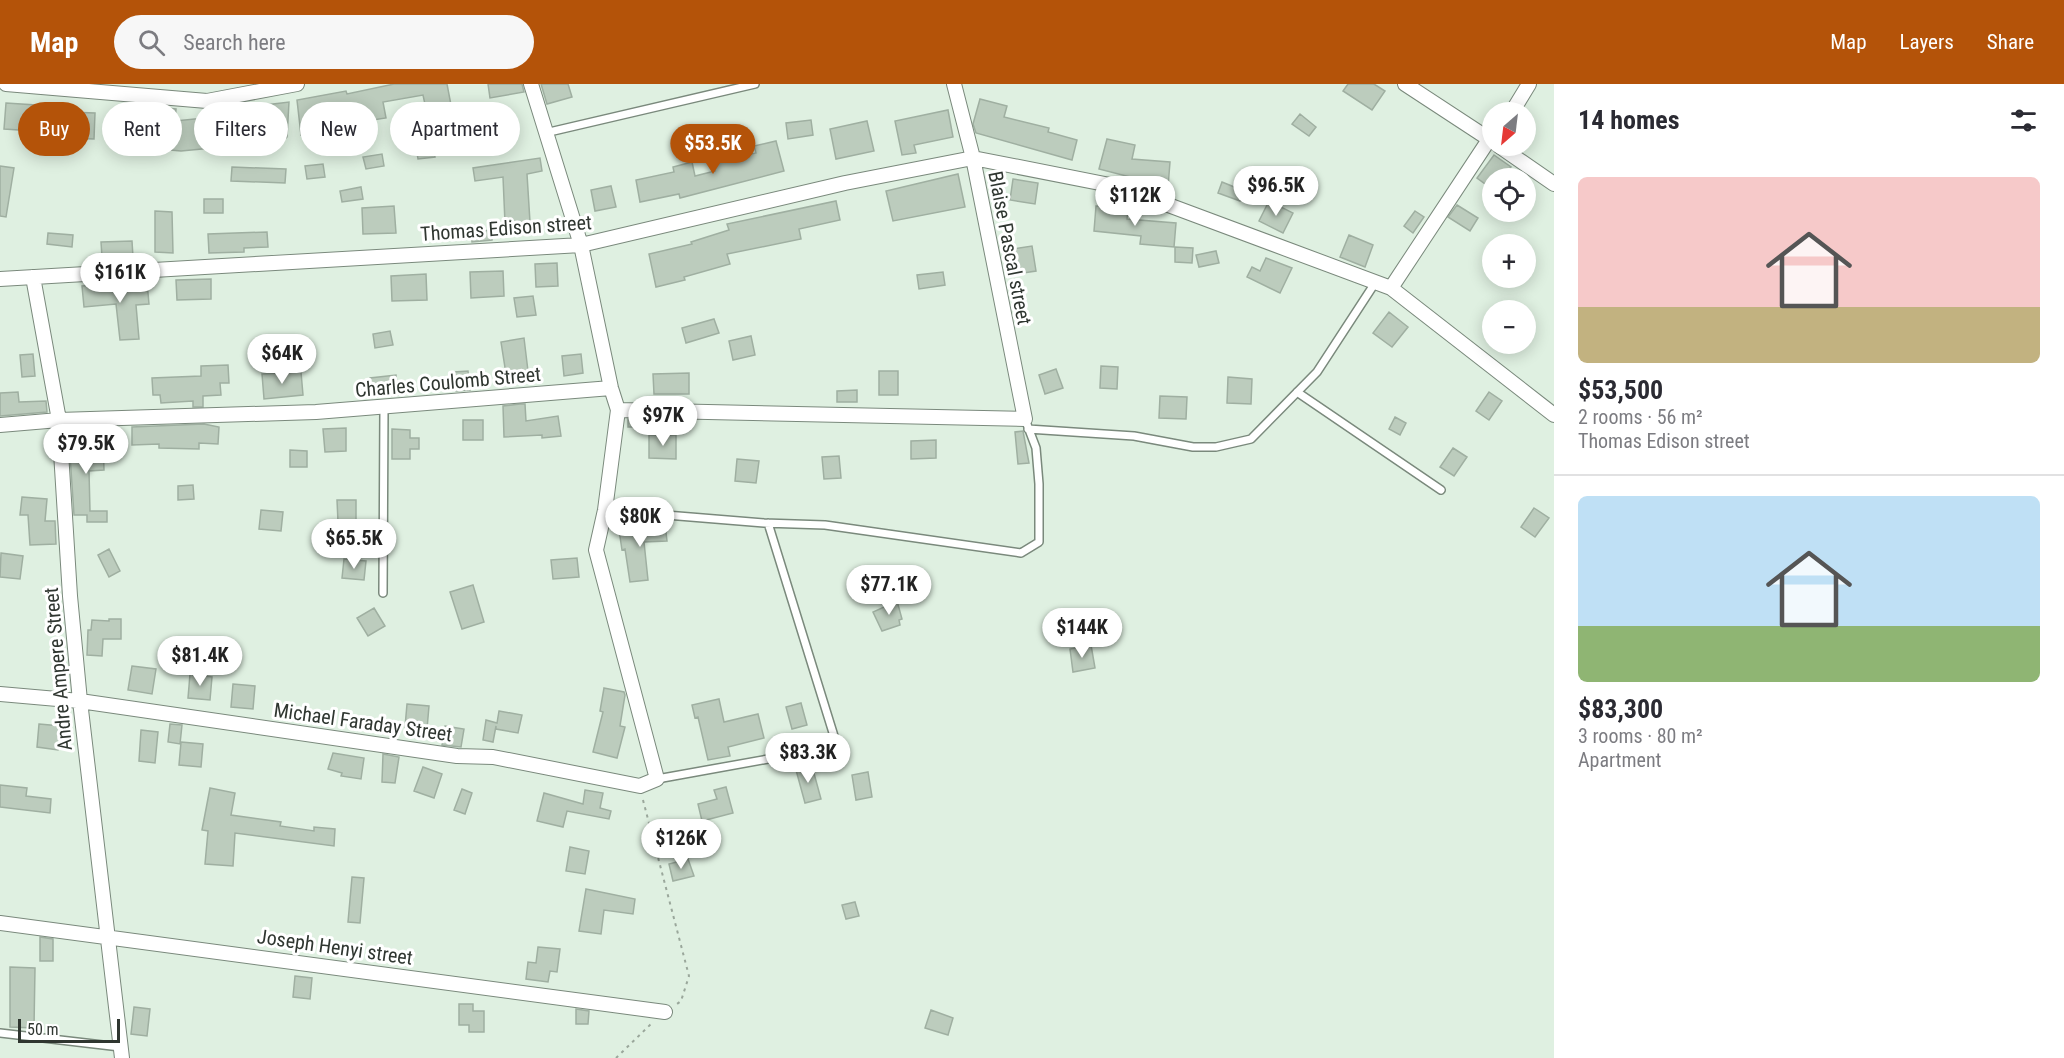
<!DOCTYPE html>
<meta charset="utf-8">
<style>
:root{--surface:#fff;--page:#f7f7f7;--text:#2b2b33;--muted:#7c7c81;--line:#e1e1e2;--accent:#b45309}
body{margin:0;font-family:"Roboto Condensed",sans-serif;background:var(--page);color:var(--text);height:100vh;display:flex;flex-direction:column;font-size:22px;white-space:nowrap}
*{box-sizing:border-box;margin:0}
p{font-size:20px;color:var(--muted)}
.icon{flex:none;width:33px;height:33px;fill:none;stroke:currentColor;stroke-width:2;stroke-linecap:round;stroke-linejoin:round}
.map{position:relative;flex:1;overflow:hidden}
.panel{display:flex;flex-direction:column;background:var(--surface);width:510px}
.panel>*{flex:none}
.top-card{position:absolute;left:18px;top:18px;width:570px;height:54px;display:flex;gap:12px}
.needle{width:39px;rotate:208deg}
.fabs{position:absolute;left:1482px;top:18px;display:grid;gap:12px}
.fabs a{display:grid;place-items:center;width:54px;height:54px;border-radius:50%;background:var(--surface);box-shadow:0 3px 15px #0003;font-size:30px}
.scale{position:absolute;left:18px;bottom:15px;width:102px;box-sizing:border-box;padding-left:6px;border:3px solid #2f3630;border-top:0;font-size:16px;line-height:21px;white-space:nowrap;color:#2f3630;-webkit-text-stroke:4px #fff;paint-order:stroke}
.price{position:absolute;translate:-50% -51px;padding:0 14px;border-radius:21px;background:#fff;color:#222;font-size:20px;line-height:39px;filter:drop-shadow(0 2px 3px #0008)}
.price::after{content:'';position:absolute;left:50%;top:36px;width:18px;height:14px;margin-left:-9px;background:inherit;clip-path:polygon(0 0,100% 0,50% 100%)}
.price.active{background:var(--accent);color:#fff}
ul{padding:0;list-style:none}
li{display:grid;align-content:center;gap:12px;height:318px;padding:0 24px}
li+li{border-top:2px solid var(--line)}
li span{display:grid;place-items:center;height:186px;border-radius:9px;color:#555}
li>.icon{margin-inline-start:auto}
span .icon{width:108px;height:108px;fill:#fffc;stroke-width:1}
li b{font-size:26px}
h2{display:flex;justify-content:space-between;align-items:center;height:72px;padding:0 24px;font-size:26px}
.chip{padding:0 21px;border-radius:27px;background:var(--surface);box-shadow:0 3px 15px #0003;font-size:21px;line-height:54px}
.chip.active{background:var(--accent);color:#fff}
header{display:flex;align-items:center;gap:36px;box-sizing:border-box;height:84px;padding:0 30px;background:var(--accent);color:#fff}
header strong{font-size:28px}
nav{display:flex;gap:33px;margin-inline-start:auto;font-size:21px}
.search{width:420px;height:54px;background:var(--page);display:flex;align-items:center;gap:15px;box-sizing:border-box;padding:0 21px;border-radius:33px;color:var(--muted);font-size:22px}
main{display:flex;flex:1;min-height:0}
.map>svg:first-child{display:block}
</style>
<header>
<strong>Map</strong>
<div class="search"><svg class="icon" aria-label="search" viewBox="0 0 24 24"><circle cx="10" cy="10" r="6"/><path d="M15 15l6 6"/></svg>Search here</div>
<nav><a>Map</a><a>Layers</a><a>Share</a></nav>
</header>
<main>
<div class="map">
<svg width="1554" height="974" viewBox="0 0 1554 974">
<rect width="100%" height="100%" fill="#dff0e1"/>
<path fill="#bcccbd" stroke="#9fafa1" stroke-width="1.5" d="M394 0H447L451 21 426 25 423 11 383 18 386 34 360 38 358 24 321 30 324 47 301 51 297 16 346 7 347 10Z
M488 0H522L524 8 490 14Z
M541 0H568L572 13 547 20Z
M1348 0H1374L1385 7 1372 26 1343 7Z
M980 15 1007 22 1004 33 1049 44 1048 48 1077 56 1072 76 976 49 973 40Z
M289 18 287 53 285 55 259 58V55L223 63 181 67 115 61 118 29 140 30 141 22 176 25 175 37 215 33 249 23Z
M6 19 36 21 34 47 4 45Z
M948 26 953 53 914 61 916 69 902 71 895 37Z
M67 28 95 29 94 55 65 54Z
M1300 30 1316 43 1309 52 1292 40Z
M811 36 813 51 788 55 786 39Z
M867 37 874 67 836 75 830 45Z
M1107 55 1135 61 1132 75 1170 78 1168 103 1142 101V96L1099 85Z
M776 57 784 87 680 114 679 110 640 118 636 96 674 88 673 83 692 78 695 92 715 87 713 78 756 69 754 62Z
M433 62 435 73 418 75 416 64Z
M382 70 384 82 366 85 363 73Z
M1494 71 1511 83 1502 94H1492V105L1477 94Z
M540 74 542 87 527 90 530 138 505 139 503 93 475 97 473 84Z
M323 80 325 93 307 95 305 82Z
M0 82 14 84 6 133 0 132Z
M232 83 286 85 285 99 231 97Z
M958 90 965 123 893 137 886 107Z
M1013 95 1038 99 1035 120 1010 116Z
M1222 98 1244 107 1240 117 1218 109Z
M611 102 616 123 595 127 591 106Z
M361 103 363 115 342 118 340 107Z
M204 115H223V129H204Z
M836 117 840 136 799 145 801 155 727 170 730 180 684 193 685 196 656 203 649 170 692 160 691 158 729 146 727 140Z
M1269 117 1293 129 1283 149 1259 137Z
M1457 121 1478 134 1470 147 1448 133Z
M394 122 396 149 363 150 362 124Z
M1096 122 1128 125 1127 135 1176 139 1174 163 1140 160 1141 152 1094 147Z
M155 127 172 128 173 169 155 168Z
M1415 127 1424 133 1413 149 1404 142Z
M491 146 492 156 472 158 471 148Z
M267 148 268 163 244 164V168L209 169 208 150Z
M48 149 73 151 72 163 47 160Z
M1349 151 1373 161 1365 183 1340 173Z
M132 157 133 173H102L101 158Z
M1032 162 1036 187 1009 191 1006 166Z
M1175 163 1193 164 1192 179 1175 178Z
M1216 167 1219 179 1199 183 1196 171Z
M1266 174 1292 184 1280 209 1247 193 1252 183 1260 187Z
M557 179 558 202 536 203 535 180Z
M503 187 504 212 471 214 470 188Z
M943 188 945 201 919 205 917 191Z
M426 190 427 216 392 217 391 192Z
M211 195V215L177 216 176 196Z
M147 198 149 220 136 221 139 255 120 256 116 220 84 223 82 202Z
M533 212 536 231 517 233 514 214Z
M1389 228 1408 243 1392 263 1373 249Z
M714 235 719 249 686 259 682 244Z
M390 247 393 261 375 264 373 250Z
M751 252 755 271 733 276 729 257Z
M524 254 528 287 506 290 501 258Z
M33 270 35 292 22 293 20 271Z
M581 270 583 289 564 292 562 272Z
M228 281 229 299H220L221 311 203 312V323H193V317L161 319 160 311H153L152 294 201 292V282Z
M1101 282 1118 283 1117 305 1100 304Z
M1056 285 1063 304 1045 310 1039 291Z
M468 287 470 306 456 307 454 288Z
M879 287H898V311H879Z
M301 288 303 311 264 315 262 290Z
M689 289V310H654L653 290Z
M396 291 398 311 372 313 370 294Z
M1228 293 1252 295 1251 320 1227 319Z
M857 306V318H837V307Z
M18 308 19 318 46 317 47 328 0 332V309Z
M1489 308 1502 317 1489 336 1476 327Z
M1160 312 1187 313 1186 335 1159 334Z
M520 320H525L526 337 558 332 561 352 542 354V351L504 353 503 322Z
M1395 333 1406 339 1400 351 1389 345Z
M628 335 659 336V343H628Z
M463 336H483V356H463Z
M204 340 219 343 218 360 199 359V365L159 364V360L132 361V343Z
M346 344V367L325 368 323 345Z
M392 345 410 346V354H419V365H410V375H392Z
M1023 347 1029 379 1018 380 1015 348Z
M649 351H676V375L649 374Z
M103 355 104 386 89 387 90 427H107V438H87V431H74L69 356Z
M936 356V374L911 375V357Z
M1453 364 1467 373 1454 392 1440 383Z
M290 366 307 367V383H290Z
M839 372 841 394 824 395 822 373Z
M737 375 759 377 756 399 735 397Z
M193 401 194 415 178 416V402Z
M22 413 47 415 45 437H55L56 460 30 461 28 431H20Z
M337 416H356V438H338Z
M1534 424 1549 434 1535 453 1521 443Z
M261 426 283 428 281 447 259 445Z
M665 440 667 457 644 458 648 496 630 498 625 465 622 466 619 446Z
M109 465 120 487 109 493 98 471Z
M1 469 23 472 20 495 0 493Z
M577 474 579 493 553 495 551 476Z
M344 475 366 477 364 496 342 494Z
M473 501 484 538 462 545 450 508Z
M897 517 902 535 899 536 900 541 882 547 873 528Z
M374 524 385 542 368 552 357 534Z
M109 535H121V555H103L102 572 87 571 88 546H91L92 536 109 537Z
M1091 561 1095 584 1073 588 1070 565Z
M132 582 156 585 152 610 128 606Z
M190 590 212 593 210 616 188 614Z
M233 600 255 602 253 625 231 623Z
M604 604 624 608 625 611 620 642 625 643 617 674 593 668 603 628 600 627Z
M719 615 724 638 758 630 764 654 728 663 730 672 708 676 698 633 695 634 692 621Z
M801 619 807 641 792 645 786 623Z
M407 620 429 622 427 645 405 643Z
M499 627 522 631 518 649 496 645V642L493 658 483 656 486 636 497 639Z
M39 640 61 642 58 666 37 663Z
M170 640 182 641 180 660 168 658Z
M445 642 464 645 461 663 442 661Z
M141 646 158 648 155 679 139 677Z
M181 658 203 660 201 683 179 681Z
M333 669 364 674 361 695 341 692 342 689 328 685Z
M383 670 399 673 395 699 382 698Z
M812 682 821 715 805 719 796 686Z
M423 683 442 690 434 714 414 707Z
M868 688 872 713 856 716 852 691Z
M0 701 27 704 26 712 51 715 50 729 0 723Z
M726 703 733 729 702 737 698 720 717 715 714 706Z
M210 704 235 709 231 731 281 738 280 742 314 747V743L335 745 334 762 235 749 233 782 205 780 208 747 202 746Z
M462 705 472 709 465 730 454 726Z
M585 706 603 709 600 724 611 727 609 735 567 727 563 743 537 737 544 709 583 720Z
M570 763 589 767 585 790 566 787Z
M688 775 694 792 673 797 669 780Z
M352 793 364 794 360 839 348 838Z
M586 805 635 815 633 830 604 826 601 850 579 847Z
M855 818 859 832 846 835 842 821Z
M40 853 53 855V877H40Z
M538 863 560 865 557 888 550 887 548 898 526 895 528 878 536 879Z
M10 883 35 884 34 944 10 943Z
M295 892 312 894 310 915 293 913Z
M459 920H473V927H484V948H469V941H459Z
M134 923 150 925 147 952 131 950Z
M576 925 589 927 588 940H576Z
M931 926 953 934 948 951 925 944Z"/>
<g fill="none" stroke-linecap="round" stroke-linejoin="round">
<g stroke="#7a897c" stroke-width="10">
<path id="lane" d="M545 49 755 0
M1297 308 1441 406
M1028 345 1134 352 1193 363H1216L1251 355 1317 288 1375 199
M605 426 764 439 825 441 1021 469 1039 458V400L1036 364 1025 335
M383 509 384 324
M657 695 829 664 834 652 768 439
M0 949 120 963"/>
</g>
<g stroke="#7a897c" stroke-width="16">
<path id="street" d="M6 0 207 17 297 0
M1405 0 1492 57
M1512 28 1529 0
M1499 62 1554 100
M33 193 59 336 70 512 80 617 122 974
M0 195 581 161 845 99 973 74 1120 103 1391 204 1554 331
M1391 204 1492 51
M618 326 1025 335 973 74 954 0
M0 341 59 336 316 328 611 304
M0 610 80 617 457 672 493 673 640 702 657 695 596 466 605 426 618 326 611 304 581 161 531 0
M0 839 665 928"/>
</g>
<path stroke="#9aa79b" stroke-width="2" stroke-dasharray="3 4.5" stroke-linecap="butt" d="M643 716 689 892 681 917 677 920
M616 974 651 940"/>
<use href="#lane" stroke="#fff" stroke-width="7"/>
<use href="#street" stroke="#fff" stroke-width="14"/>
</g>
<g text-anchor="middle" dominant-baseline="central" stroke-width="6" stroke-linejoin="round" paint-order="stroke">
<g font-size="20" fill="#2f3630" stroke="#fff">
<text transform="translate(506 144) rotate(-4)">Thomas Edison street</text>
<text transform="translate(1010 164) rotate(79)">Blaise Pascal street</text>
<text transform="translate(448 298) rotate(-5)">Charles Coulomb Street</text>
<text transform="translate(58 585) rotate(-95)">Andre Ampere Street</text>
<text transform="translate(363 638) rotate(8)">Michael Faraday Street</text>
<text transform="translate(335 863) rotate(8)">Joseph Henyi street</text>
</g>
</g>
</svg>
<div class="fabs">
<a><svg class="needle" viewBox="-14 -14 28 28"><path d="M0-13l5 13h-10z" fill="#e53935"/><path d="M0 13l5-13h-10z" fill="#7c7c81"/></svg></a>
<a><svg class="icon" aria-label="locate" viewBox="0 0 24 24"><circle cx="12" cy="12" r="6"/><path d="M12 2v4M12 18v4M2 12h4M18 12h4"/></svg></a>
<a>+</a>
<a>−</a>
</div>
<div class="scale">50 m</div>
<b class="price active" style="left:713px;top:91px">$53.5K</b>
<b class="price" style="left:1276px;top:133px">$96.5K</b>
<b class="price" style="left:1135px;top:143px">$112K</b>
<b class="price" style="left:120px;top:220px">$161K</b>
<b class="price" style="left:282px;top:301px">$64K</b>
<b class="price" style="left:663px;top:363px">$97K</b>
<b class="price" style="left:86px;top:391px">$79.5K</b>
<b class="price" style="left:640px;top:464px">$80K</b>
<b class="price" style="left:354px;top:486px">$65.5K</b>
<b class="price" style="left:889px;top:532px">$77.1K</b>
<b class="price" style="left:1082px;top:575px">$144K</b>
<b class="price" style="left:200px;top:603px">$81.4K</b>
<b class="price" style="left:808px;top:700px">$83.3K</b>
<b class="price" style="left:681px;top:786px">$126K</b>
<div class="top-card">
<a class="chip active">Buy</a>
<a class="chip">Rent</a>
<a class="chip">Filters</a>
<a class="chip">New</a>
<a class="chip">Apartment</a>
</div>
</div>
<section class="panel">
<h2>14 homes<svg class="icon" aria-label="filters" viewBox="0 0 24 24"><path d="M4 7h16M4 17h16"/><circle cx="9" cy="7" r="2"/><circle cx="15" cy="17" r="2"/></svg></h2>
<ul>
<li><span style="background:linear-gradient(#f6c9c9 70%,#c2b280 0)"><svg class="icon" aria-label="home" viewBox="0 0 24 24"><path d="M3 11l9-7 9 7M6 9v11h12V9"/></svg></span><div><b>$53,500</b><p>2 rooms · 56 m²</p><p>Thomas Edison street</p></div></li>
<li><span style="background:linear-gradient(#bfe0f5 70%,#8fb573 0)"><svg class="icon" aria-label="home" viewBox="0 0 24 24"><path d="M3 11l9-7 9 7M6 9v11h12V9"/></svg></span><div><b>$83,300</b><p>3 rooms · 80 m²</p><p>Apartment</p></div></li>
</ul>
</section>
</main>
